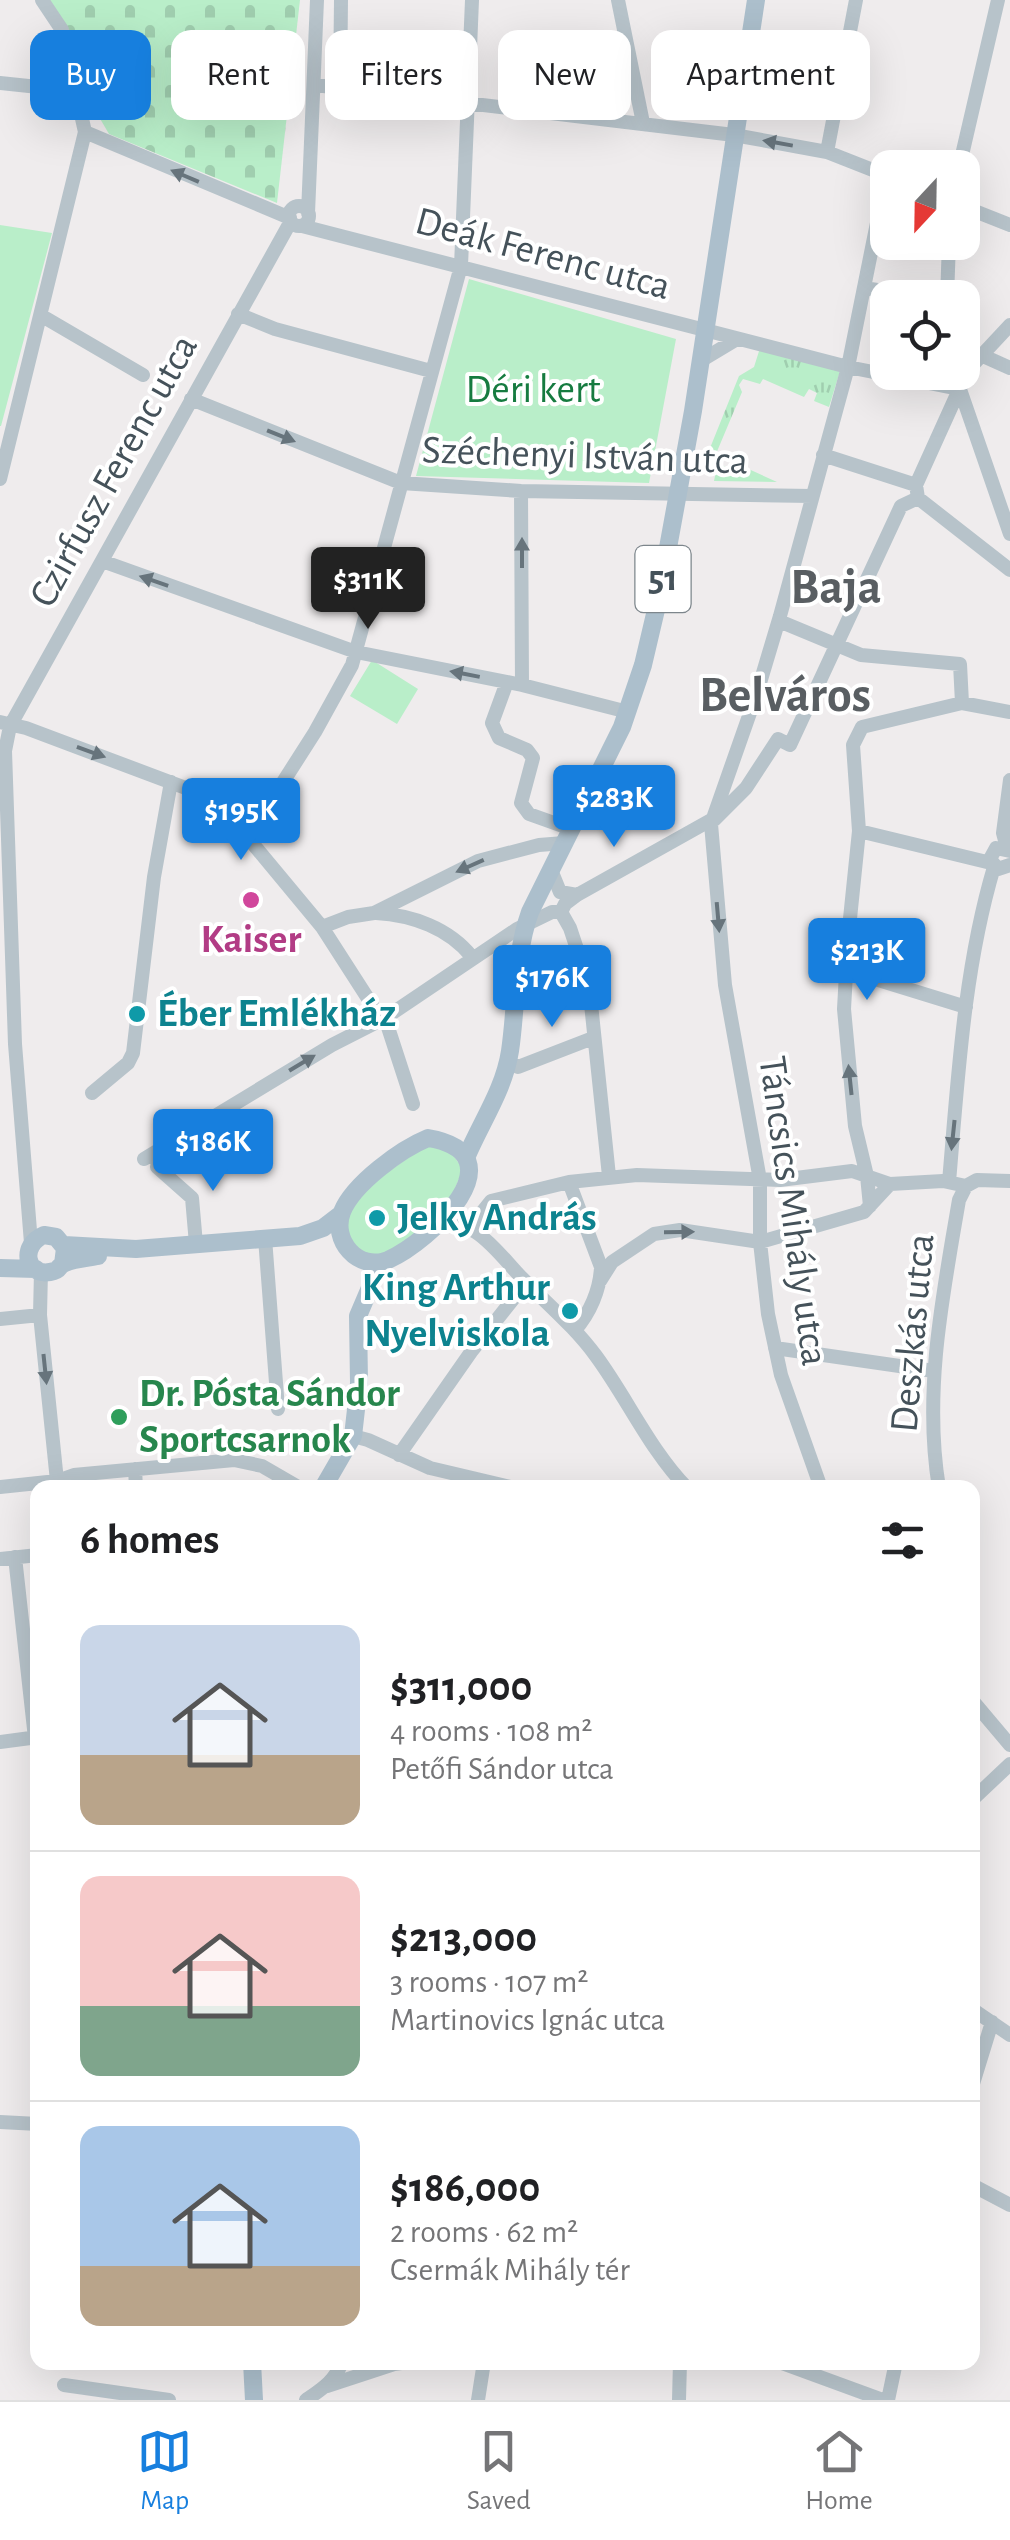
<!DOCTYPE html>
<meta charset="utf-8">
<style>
:root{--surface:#fff;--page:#f2f2f2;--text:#202124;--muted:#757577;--line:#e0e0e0;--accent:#177fde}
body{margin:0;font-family:"Alegreya Sans",sans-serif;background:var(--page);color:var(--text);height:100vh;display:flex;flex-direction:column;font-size:38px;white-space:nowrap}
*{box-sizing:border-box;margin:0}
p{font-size:32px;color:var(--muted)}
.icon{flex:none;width:55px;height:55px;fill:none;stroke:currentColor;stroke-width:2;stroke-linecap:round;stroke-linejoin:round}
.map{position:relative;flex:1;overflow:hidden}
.side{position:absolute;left:30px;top:1480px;width:950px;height:890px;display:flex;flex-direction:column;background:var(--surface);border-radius:20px;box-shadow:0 10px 40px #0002}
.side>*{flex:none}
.banner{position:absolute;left:30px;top:30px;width:950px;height:90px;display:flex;gap:20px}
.needle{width:65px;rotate:202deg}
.tools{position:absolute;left:870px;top:150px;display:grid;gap:20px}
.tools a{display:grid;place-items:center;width:110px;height:110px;border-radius:20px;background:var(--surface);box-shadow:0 10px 40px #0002;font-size:50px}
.price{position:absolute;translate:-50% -85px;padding:0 22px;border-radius:10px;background:var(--accent);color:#fff;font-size:32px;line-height:65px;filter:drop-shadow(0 2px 5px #0008)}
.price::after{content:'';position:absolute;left:50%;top:60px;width:30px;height:22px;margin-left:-15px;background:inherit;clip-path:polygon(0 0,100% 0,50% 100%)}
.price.active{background:#222;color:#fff}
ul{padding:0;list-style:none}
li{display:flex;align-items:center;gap:30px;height:250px;padding:0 50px}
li+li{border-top:2px solid var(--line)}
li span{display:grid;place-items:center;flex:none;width:280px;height:200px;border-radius:20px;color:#555}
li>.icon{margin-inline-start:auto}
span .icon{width:120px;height:120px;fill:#fffc;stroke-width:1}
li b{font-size:42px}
h2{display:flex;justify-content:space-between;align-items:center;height:120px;padding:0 50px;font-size:42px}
.pill{padding:0 35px;border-radius:20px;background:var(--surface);box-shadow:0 10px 40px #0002;font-size:35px;line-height:90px}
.pill.active{background:var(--accent);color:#fff}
.tabs{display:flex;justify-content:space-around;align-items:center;height:140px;border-top:2px solid var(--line);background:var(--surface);font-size:28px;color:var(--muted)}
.tabs a{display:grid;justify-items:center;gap:5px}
.tabs .active{color:var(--accent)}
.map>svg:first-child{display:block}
</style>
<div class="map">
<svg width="1010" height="2400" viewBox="0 0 1010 2400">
<defs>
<pattern id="grass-tufts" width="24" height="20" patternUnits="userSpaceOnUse" patternTransform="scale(2.5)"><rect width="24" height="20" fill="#b9eec9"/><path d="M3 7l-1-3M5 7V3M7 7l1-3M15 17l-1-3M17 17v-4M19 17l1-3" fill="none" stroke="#a0ceaf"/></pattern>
<pattern id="cemetery-stones" width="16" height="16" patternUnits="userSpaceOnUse" patternTransform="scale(2.5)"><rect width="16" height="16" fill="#b9eec9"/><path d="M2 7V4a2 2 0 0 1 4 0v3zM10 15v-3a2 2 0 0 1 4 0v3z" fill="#a0ceaf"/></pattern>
</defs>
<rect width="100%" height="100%" fill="#efeced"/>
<path fill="url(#grass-tufts)" d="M760 348 841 368 829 407 814 401 817 393 809 389 804 397 763 379 760 384 743 379 739 385 742 392 713 461 728 468 731 461 777 482 714 481 716 471 707 466 706 458 739 376 754 367Z"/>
<path fill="url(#cemetery-stones)" d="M42 0H300L277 203 109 134 71 69Z"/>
<path fill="#b9eec9" d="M0 225 52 233 1 426H0Z
M469 279 676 339 649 483 416 476Z
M372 660 418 689 397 724 350 696Z
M428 1144 448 1148 463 1169 447 1208 381 1259 350 1247 345 1216 372 1183Z"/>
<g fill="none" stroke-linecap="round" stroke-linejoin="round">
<path stroke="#b7c3ca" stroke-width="14" d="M618 0 643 123
M0 83 76 91
M315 85 734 135 827 152 888 176
M340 90 341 0
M85 132 290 218
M827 152 856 0
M959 168 998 0
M962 206 1010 225
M289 216a10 10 0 1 1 20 0a10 10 0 1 1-20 0Z
M308 213 317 0
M302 226 848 367 959 389
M864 288 930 298
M947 298 949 242
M238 314 275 329 431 371
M42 316 143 375
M1010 325 968 370 916 485 918 498 1010 570
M981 355 1010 368
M702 360 737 339
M954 372 1010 534
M191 399 401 483 521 491 812 496
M823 455 916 485
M0 479 85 132 62 30 42 0
M521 491 522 685
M102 561 356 652 522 685 628 712
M779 621 861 655 960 664 962 703
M507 682 492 723 499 738 527 750 533 758 521 803 529 814 571 829
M0 722 26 728 191 790 229 815 322 927 376 1011 385 1018 413 1104
M714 820 746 788 778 739 790 745 901 506 918 498
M859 831 991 863
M248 837 315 732 352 665 461 266 472 0
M1007 848 1003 833 1010 780
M1010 851 996 848 990 859 998 869 1010 865
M551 870 560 892 577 895
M561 912 570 928 589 985 609 1176
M376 913C412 915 449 928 472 957
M322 927 348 917 374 913 478 861 539 845 564 843
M846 970 966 1007
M508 1062 518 1067 593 1038
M92 1093 128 1063 133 1053 154 877 171 782
M160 1152 157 1167 192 1198 196 1244
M144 1159 332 1045 385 1018 517 929 552 912H561L565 904 577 895 711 820
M569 1182 601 1267C600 1290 590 1313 575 1330
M949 1182C958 1077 964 968 994 867
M870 1206 867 1176 855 1126 844 1009 848 938 859 831 853 745 862 727 962 703 1010 712
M437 1226C473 1213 500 1256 522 1278 547 1304 574 1326 596 1356 627 1398 650 1450 687 1488
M481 1235 479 1216 491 1201 569 1182 637 1175 780 1180 852 1171 890 1184 943 1181 966 1186 977 1180 1010 1181
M265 1238 278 1409
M31 1243 15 1044 5 751 10 726 291 221
M41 1271 40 1315 57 1481 60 1487
M600 1281 612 1262 654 1234 680 1230 760 1242 864 1212 890 1184
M0 1319 40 1315
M775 1348 934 1371
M353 1436 368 1440 430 1468 515 1488
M399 1455 471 1352 526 1283
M135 1469 136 1488
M0 1487 57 1481 74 1475 234 1460 262 1466 300 1488
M821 1488 781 1375 768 1314 760 1242V1180L725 985 711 824 757 693 780 616 848 367 877 223 888 194
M939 1488C923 1392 943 1294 959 1200L966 1186
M15 1557 35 1738
M0 1559 38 1555
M972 1630V1640
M972 1700 1010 1745
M0 1742 38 1737
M972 1800 1010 1764
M972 2009 1010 2035
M972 2087 992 2022
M0 2122 38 2124
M972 2185 1010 2205
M779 2362 883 2400
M64 2385 169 2400
M327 2386 394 2364 409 2362
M306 2400C322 2389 335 2381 342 2362
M478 2400 484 2362
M679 2400 680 2362
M888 2400 896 2362"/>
<path stroke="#acbfcc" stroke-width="18" d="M428 1138C522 1154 431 1241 388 1260 358 1272 331 1240 342 1212 353 1184 401 1149 428 1138Z
M466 1158C481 1122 504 1090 510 1051 517 1004 514 957 530 912L622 727 643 665 659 597 693 411 756 0
M64 1245 136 1249 300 1236 323 1228 340 1215
M63 1264 65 1248 56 1237 44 1235C20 1245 25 1276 50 1272 62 1270 55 1268 65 1263 74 1259 88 1258 98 1256
M0 1268 36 1269
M323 1488 353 1436 359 1383 358 1316 381 1262
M252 2362 254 2400"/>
</g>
<defs><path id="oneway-solid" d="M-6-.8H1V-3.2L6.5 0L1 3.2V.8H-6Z" transform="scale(2.5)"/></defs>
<g fill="#67747c">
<use href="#oneway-solid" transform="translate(778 143) rotate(-170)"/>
<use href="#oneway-solid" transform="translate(185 176) rotate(-157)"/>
<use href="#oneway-solid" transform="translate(281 436) rotate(22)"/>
<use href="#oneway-solid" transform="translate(522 553) rotate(-90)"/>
<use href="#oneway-solid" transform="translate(154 581) rotate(-161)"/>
<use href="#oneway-solid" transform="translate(465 674) rotate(-169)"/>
<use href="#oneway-solid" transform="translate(91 752) rotate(20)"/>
<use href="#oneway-solid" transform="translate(470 866) rotate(156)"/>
<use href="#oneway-solid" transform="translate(718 917) rotate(85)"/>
<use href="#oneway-solid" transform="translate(302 1063) rotate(-31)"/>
<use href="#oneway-solid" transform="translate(850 1080) rotate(-96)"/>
<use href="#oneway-solid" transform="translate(953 1135) rotate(96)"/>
<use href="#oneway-solid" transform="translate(679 1232) rotate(-1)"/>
<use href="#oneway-solid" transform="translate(45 1369) rotate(84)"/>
</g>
<circle fill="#d1479c" stroke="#fff" stroke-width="4" cx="251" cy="900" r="10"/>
<g fill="#0f9aa8" stroke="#fff" stroke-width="4">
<circle cx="137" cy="1014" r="10"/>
<circle cx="377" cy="1218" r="10"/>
<circle cx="570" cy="1311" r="10"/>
</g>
<circle fill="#2e9e5b" stroke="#fff" stroke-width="4" cx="119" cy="1417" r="10"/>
<g text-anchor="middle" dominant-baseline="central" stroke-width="8" stroke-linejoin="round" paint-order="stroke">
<rect fill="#fff" stroke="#7d868c" stroke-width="2.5" x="635.5" y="546" width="55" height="66" rx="8"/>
<g font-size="38" font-weight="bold" fill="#45525a">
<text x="663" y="579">51</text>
</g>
<g font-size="40" fill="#45525a" stroke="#fff">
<text transform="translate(543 254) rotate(15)">Deák Ferenc utca</text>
<text transform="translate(585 456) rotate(2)">Széchenyi István utca</text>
<text transform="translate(114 471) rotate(-61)">Czirfusz Ferenc utca</text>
<text transform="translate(793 1211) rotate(82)">Táncsics Mihály utca</text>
<text transform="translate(913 1333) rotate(-85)">Deszkás utca</text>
</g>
<g font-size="40" fill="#167b40" stroke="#fff">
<text x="533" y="390">Déri kert</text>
</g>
<g font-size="40" font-weight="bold" fill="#b23c85" stroke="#fff">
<text x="251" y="940">Kaiser</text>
</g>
<g font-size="40" font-weight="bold" fill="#0d838f" stroke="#fff" text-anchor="start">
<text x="157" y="1014">Éber Emlékház</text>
<text x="397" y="1218">Jelky András</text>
<text x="550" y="1288" text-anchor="end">King Arthur<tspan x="550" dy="46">Nyelviskola</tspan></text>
</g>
<g font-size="40" font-weight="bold" fill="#27864d" stroke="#fff" text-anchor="start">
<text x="139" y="1394">Dr. Pósta Sándor<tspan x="139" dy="46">Sportcsarnok</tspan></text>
</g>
<g font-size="50" font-weight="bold" fill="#595e62" stroke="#fff">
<text x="836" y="588">Baja</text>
<text x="785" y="696">Belváros</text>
</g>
</g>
</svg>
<div class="tools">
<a><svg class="needle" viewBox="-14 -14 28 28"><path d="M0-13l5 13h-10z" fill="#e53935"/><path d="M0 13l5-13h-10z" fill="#757577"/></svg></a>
<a><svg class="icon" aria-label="locate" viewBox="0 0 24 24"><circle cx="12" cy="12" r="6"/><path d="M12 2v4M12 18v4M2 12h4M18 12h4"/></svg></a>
</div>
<b class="price active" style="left:368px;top:632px">$311K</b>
<b class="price" style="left:614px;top:850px">$283K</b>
<b class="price" style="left:241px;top:863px">$195K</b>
<b class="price" style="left:867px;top:1003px">$213K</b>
<b class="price" style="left:552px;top:1030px">$176K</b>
<b class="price" style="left:213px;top:1194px">$186K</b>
<div class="banner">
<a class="pill active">Buy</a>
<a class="pill">Rent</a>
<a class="pill">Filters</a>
<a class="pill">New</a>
<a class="pill">Apartment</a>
</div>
<section class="side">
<h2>6 homes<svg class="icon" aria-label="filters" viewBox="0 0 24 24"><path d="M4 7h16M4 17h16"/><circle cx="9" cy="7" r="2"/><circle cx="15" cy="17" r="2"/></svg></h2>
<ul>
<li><span style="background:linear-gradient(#c9d6e8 65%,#b9a48a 0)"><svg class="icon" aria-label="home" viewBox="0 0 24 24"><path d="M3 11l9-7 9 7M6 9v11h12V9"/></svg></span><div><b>$311,000</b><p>4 rooms · 108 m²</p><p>Petőfi Sándor utca</p></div></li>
<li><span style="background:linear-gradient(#f6c9c9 65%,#7fa58c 0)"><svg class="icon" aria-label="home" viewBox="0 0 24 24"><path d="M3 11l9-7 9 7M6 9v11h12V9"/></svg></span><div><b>$213,000</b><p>3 rooms · 107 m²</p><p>Martinovics Ignác utca</p></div></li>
<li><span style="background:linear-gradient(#a9c7e8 70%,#b9a48a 0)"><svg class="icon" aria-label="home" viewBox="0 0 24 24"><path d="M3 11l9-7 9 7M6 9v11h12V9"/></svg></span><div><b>$186,000</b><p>2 rooms · 62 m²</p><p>Csermák Mihály tér</p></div></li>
</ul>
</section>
</div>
<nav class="tabs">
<a class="active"><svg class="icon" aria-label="map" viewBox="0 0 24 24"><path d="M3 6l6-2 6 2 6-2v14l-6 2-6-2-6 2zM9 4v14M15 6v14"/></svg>Map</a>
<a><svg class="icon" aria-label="saved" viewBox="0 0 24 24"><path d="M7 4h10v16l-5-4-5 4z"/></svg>Saved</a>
<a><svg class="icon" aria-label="home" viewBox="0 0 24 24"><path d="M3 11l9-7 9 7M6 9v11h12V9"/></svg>Home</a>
</nav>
